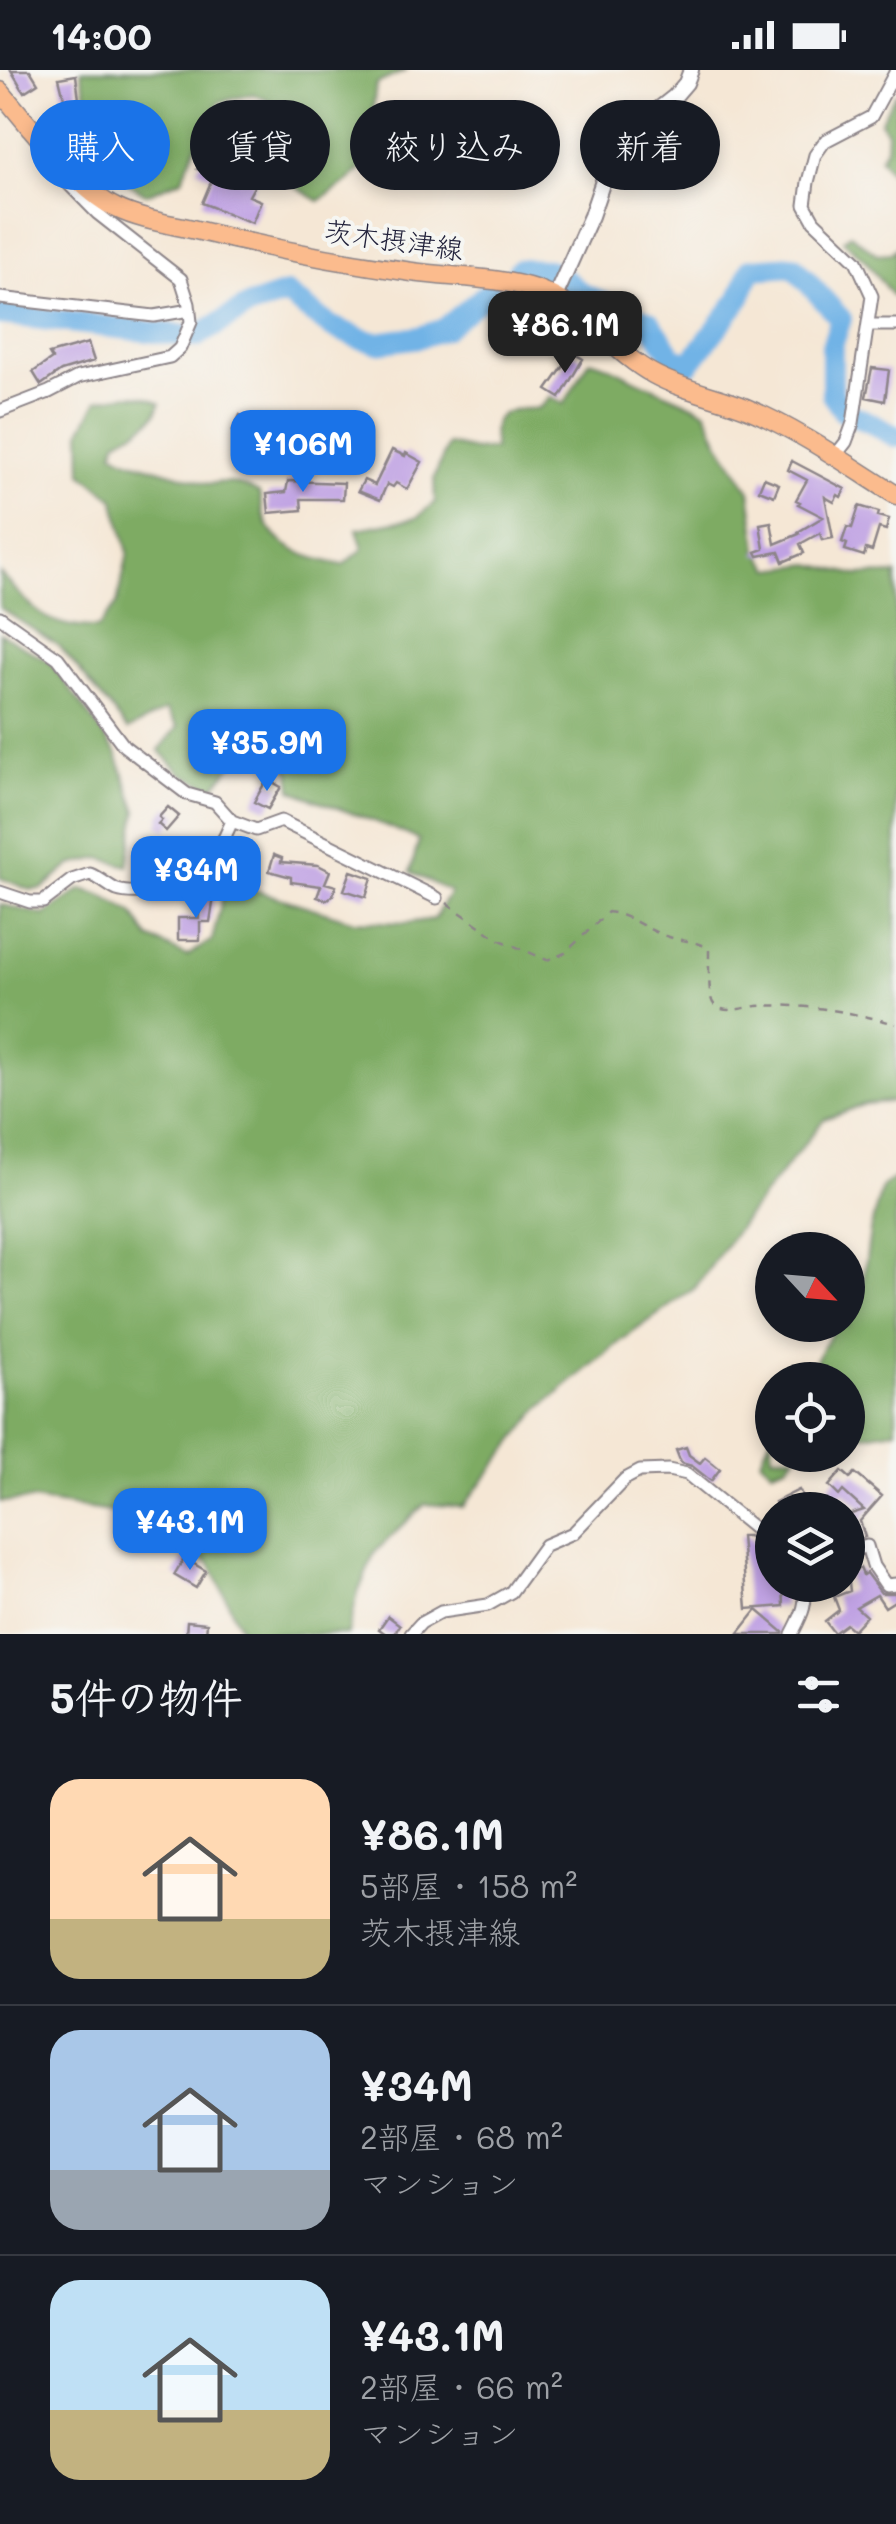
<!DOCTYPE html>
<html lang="ja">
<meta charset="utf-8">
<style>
:root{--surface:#171b24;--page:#242831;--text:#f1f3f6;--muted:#9ea1a6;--line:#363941;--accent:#1a73e8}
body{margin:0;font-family:Mali,"Klee One",sans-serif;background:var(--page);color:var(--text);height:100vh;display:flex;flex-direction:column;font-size:38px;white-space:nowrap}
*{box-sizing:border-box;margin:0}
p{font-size:32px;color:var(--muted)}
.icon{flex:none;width:55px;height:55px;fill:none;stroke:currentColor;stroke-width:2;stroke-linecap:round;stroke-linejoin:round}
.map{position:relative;height:1564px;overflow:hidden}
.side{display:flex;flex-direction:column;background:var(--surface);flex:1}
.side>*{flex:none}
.top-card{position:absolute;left:30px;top:30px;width:838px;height:90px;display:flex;gap:20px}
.needle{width:65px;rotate:116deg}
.tools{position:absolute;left:755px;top:1162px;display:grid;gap:20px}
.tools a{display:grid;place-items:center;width:110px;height:110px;border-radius:50%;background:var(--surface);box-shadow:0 5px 15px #0003;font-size:50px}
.price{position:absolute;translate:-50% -85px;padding:0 22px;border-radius:20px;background:var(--accent);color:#fff;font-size:32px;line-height:65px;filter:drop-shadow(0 2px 5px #0008)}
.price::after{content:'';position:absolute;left:50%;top:60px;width:30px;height:22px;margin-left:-15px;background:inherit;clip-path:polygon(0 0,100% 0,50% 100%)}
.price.selected{background:#222;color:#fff}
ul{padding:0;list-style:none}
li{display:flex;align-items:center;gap:30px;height:250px;padding:0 50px}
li+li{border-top:2px solid var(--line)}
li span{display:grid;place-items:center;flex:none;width:280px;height:200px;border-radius:30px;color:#555}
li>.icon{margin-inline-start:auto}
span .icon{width:120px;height:120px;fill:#fffc;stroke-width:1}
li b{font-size:42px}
h2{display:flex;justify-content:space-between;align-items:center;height:120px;padding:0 50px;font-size:42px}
.pill{padding:0 35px;border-radius:45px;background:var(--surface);box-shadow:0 5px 15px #0003;font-size:35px;line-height:90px}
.pill.selected{background:var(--accent);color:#fff}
.status{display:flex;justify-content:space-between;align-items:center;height:70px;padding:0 50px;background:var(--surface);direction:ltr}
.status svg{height:28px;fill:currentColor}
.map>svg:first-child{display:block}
</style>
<div class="status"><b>14:00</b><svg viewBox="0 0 49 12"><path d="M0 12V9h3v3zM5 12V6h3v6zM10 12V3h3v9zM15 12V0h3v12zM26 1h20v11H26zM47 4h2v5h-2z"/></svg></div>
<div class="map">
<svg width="896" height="1564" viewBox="0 0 896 1564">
<rect width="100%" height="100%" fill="#f6f6f2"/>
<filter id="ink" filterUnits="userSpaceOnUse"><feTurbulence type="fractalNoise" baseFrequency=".01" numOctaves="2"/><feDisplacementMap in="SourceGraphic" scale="20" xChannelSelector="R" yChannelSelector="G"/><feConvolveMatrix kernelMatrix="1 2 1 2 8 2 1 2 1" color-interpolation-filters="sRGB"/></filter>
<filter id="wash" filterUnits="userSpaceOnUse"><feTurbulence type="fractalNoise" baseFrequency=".0048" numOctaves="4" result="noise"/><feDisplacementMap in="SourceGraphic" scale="40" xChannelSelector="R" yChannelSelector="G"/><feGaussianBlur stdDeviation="2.25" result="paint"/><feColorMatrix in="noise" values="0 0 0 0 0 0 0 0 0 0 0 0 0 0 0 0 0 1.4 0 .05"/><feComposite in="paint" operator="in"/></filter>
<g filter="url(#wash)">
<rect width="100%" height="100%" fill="#f5e7d5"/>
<path fill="#7eab64" stroke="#506650" stroke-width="2.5" d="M81 0H407L376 14 367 94 346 113 319 131 292 115 299 70 286 38 253 24 220 32 201 64 182 109 146 124 114 105 83 81 93 61Z
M896 22V111L880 88 886 78 887 62 880 52Z
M850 164 877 184 891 183 896 178V228L893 227 866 191 843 170Z
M590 290C607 294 618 301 633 308 657 320 682 329 706 341L718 370 750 421 758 480 771 499 811 494 857 505 896 504V1031L865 1034 824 1049 744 1150 695 1218 622 1270 539 1339 463 1437 425 1434 375 1482 358 1523 348 1564H243L210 1494 144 1447 32 1430 0 1432V834L44 845 82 819 101 825 133 843 149 868 187 886 212 870 224 821 245 817 354 851 406 853 434 849 450 822 410 802 419 770C378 750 334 739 292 720L290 701 264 673 237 689 213 718 182 704 159 680 178 657 166 640 128 660 60 577 0 538V503C35 540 44 558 98 558L117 534 128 483 114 429 82 403 81 361 98 330C121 325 140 321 160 333 155 355 134 360 117 371L113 382 128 390 210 414C228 409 243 415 259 423 261 430 261 440 264 447 276 480 312 489 343 495L363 479 357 459 416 448 435 432 434 408 448 374 474 380 494 379C491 355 494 341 521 339 524 339 535 339 538 338 543 336 546 331 550 327L564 334Z
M0 563 51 593 116 682 137 741 128 796 100 788 71 795 42 819 30 820 0 808Z
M896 1107V1360L865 1365 848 1356V1310H807L822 1278 837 1255H848V1240L862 1219 870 1161 882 1116Z
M772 1363V1385H796L787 1395 772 1400 761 1390Z"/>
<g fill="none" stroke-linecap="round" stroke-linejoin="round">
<path stroke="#71b3e6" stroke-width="22" d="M519 199 548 200 563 208 583 224 650 252 673 287 690 293 740 228 751 199 793 196 841 249 832 276V324L843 341 873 354 896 367
M0 244 196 267 247 237 286 224 330 256 359 268 377 273 420 267 444 259 490 221"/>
</g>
<g id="blocks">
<path fill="#c0a2e3" d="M11 0H30L38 13 24 22Z
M76 5 82 53 71 56 59 8Z
M253 47 262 58 260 60 278 84 266 94 252 76 256 73 242 55Z
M206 82 220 89 221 86 254 101 250 110 256 113 249 126 261 131 252 153 202 133 213 107 197 99Z
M88 273 94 291 61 301 41 315 33 302 52 289 49 284Z
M573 283 583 289 560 328 547 320Z
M872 298 889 300 885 331 866 327Z
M240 345 259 355 251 369 233 360Z
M392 380 405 386 406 383 422 392 407 419 396 413 393 417 387 414 380 430 358 421 364 410 375 415Z
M792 391 845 419 841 427 838 425 834 432 825 427 833 468 822 470 820 463 800 474 804 483 783 492 779 482 758 486 756 482 764 479 760 454 771 452 775 474 799 464 798 462 823 447 798 434 800 432 796 430 807 410 788 400Z
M764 408 779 414 774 426 759 420Z
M288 411 344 413 343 429H301L302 440 269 443 267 424 286 422Z
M859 436 879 442 878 446 889 449 886 460 879 458 872 481 866 479 864 486 845 480 847 474 842 472 847 457 852 458Z
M267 709 281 717 268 739 254 732Z
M168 737 179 746 166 761 158 754 162 750 159 747Z
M274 785 282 788 281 792 318 795 330 801 325 813 336 816 333 825 327 830 317 827 321 816 291 812V807L269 801Z
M351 801 372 808 366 827 344 820Z
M200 826 214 827 210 852H200V870H178V848H199Z
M686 1377 689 1385 700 1393 705 1387 720 1399 711 1411 692 1396 681 1393 676 1380Z
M842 1401 850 1408 855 1403 882 1426 860 1451 865 1467 848 1472V1445L864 1440 843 1421 839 1426 829 1416Z
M799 1420 805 1431 788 1440H779L775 1432Z
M741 1466H748L756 1475 771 1482 772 1515H783L784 1536 747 1539Z
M184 1488 206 1501 196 1518 174 1505Z
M860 1498 863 1505 866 1503 881 1523H896V1530L885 1537 877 1525 856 1537 866 1546 853 1560 846 1554 834 1563 825 1551 839 1540 834 1527 850 1521 848 1505Z
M757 1540 783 1562V1564H738Z
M388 1546 400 1555 394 1564H386L379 1559Z
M187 1551 207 1553 206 1564H186Z"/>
</g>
</g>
<g filter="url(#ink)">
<use href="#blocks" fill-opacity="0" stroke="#8c8488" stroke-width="2.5"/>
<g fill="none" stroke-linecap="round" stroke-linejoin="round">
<g stroke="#8c8488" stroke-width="15">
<path id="minor" d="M0 228 154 246 190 240
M869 255H896
M0 341 49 322 78 307 170 287 180 278 191 252 189 234 181 209 97 143 54 99 47 83
M835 386 846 372 853 353 872 226 856 191 814 151 805 135 808 112 815 85 825 71 871 47 896 1
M0 547 58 588 124 676 187 724 215 732 232 751 256 760 281 751 437 828
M0 822 30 832H43L72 810 90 804C100 808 110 817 117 820 128 824 145 822 156 821 197 815 217 787 232 751
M848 1482 867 1476 873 1496 886 1515 896 1514
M411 1564 421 1553 441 1542 488 1535 511 1522 545 1475 573 1463 625 1409 640 1401 668 1400 687 1404 772 1473
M792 1564C800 1548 809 1534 803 1515"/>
</g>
<g stroke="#8c8488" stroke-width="18">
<path id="tertiary" d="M555 227 591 146 605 105 618 82 641 53 674 27 686 13 691 0"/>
</g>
<g stroke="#8c8488" stroke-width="21">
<path id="primary" d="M0 21C29 55 77 119 116 138 140 150 171 154 196 160 267 178 339 192 412 202 454 208 497 206 538 220 584 237 611 281 653 304 682 320 716 326 746 338 799 360 847 394 896 425"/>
</g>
<path stroke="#8c8488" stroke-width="2.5" stroke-dasharray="8 8" stroke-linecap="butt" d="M447 833 498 869 547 890 565 883 608 842C631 845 647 861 669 867 684 872 696 870 709 879 709 891 708 925 713 933 722 946 744 937 757 936 804 933 851 942 896 954"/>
<use href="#minor" stroke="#fff" stroke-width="11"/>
<use href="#tertiary" stroke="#fff" stroke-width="14"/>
<use href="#primary" stroke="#fbbb8d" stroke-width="18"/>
</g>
</g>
<g text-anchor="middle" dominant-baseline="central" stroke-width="8" stroke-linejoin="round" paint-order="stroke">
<g font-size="28" fill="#22223b" stroke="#f6f6f2">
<text transform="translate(394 169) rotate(8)">茨木摂津線</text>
</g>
</g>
</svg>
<div class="tools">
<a><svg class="needle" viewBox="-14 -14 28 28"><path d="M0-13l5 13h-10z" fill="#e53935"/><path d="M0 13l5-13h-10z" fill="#9ea1a6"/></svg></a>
<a><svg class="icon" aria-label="locate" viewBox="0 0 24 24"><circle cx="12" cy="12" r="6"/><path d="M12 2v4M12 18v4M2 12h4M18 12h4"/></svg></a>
<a><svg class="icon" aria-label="layers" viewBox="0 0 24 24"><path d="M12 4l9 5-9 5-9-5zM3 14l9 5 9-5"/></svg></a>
</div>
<b class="price selected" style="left:565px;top:306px">¥86.1M</b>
<b class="price" style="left:303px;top:425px">¥106M</b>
<b class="price" style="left:267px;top:724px">¥35.9M</b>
<b class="price" style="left:196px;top:851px">¥34M</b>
<b class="price" style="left:190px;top:1503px">¥43.1M</b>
<div class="top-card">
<a class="pill selected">購入</a>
<a class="pill">賃貸</a>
<a class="pill">絞り込み</a>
<a class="pill">新着</a>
</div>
</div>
<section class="side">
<h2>5件の物件<svg class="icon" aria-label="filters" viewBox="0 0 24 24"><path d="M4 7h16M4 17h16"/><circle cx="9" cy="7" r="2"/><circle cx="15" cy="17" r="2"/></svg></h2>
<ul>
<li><span style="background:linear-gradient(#ffd9b3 70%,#c2b280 0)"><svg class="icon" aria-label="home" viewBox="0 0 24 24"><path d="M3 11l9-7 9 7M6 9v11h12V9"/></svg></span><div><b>¥86.1M</b><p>5部屋 · 158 m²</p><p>茨木摂津線</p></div></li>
<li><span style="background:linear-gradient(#a9c7e8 70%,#9aa5b1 0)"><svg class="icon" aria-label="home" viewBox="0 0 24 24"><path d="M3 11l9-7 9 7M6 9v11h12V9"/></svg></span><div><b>¥34M</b><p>2部屋 · 68 m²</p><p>マンション</p></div></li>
<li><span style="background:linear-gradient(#bfe0f5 65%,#c2b280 0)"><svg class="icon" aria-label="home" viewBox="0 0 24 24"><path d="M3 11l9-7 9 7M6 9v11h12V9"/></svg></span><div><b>¥43.1M</b><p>2部屋 · 66 m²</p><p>マンション</p></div></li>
</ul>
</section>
